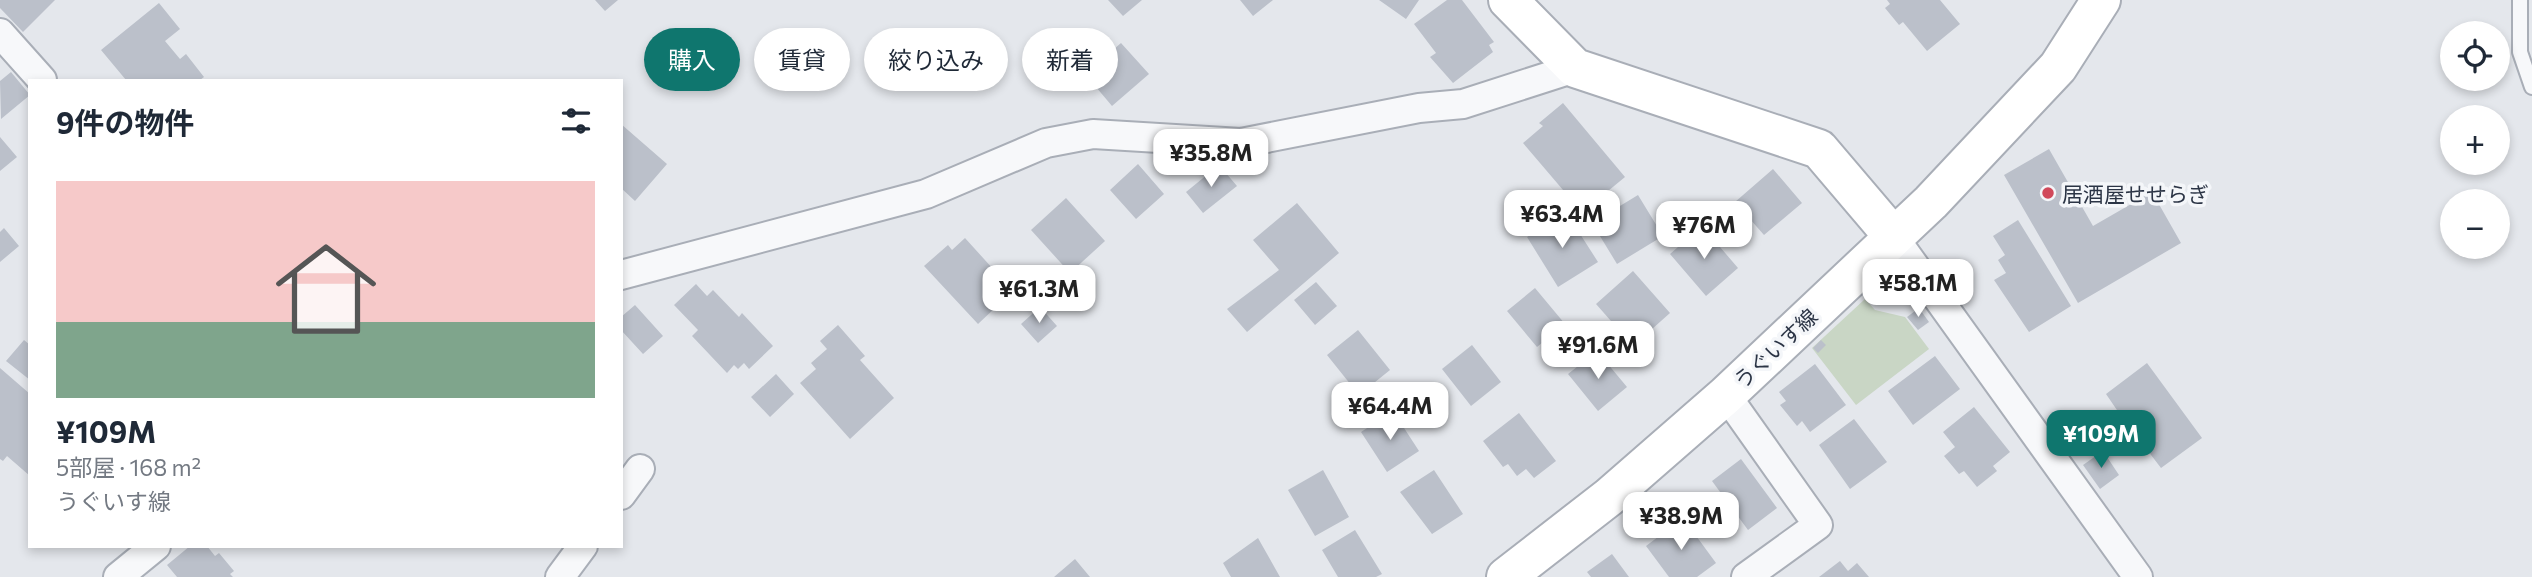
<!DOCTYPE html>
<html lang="ja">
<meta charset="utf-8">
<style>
:root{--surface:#fff;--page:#f2f2f3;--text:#1f2937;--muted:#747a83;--line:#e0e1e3;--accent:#0f766e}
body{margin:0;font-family:Commissioner,"Noto Sans JP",sans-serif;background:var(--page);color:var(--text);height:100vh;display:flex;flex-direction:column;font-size:26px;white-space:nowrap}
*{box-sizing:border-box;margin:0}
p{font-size:23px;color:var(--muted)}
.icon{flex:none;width:38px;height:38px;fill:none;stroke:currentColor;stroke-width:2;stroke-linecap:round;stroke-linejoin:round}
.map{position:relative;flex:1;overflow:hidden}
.details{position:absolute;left:28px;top:79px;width:595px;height:469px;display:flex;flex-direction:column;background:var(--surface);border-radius:0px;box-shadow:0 4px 10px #0003}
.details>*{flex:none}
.banner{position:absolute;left:644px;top:28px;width:665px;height:63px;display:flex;gap:14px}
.buttons{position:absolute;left:2440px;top:21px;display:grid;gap:14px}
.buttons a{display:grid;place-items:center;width:70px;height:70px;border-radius:50%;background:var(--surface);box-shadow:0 4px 10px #0003;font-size:35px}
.price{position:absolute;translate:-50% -60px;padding:0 16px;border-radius:14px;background:#fff;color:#222;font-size:23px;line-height:46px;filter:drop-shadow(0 2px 4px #0008)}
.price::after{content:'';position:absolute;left:50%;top:42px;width:21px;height:16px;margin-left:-10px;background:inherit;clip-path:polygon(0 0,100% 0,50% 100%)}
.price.current{background:var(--accent);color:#fff}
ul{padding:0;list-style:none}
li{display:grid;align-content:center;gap:14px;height:371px;padding:0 28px}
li+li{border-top:2px solid var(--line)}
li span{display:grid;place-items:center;height:217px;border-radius:0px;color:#555}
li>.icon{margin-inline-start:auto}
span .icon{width:126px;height:126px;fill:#fffc;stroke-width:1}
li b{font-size:30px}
h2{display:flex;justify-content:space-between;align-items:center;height:84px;padding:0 28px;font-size:30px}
.chip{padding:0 24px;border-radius:32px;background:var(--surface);box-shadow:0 4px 10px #0003;font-size:24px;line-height:63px}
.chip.current{background:var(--accent);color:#fff}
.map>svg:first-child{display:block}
</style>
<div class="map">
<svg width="2532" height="577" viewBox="0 0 2532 577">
<rect width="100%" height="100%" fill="#e4e7ec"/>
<path fill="#c9d6c5" d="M1865 299 1875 310 1905 317 1929 349 1856 405 1812 348Z"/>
<path fill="#bbc0ca" d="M0 0H55L23 32 0 8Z
M595 0H618L605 11Z
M1108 0H1142L1123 16Z
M1240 0H1273L1253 16Z
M1379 0H1419L1406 19Z
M1447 0H1462L1494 42 1489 45 1493 52 1453 83 1430 57 1436 53 1414 24Z
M1887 0H1940L1960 24 1927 51 1903 22 1899 25 1885 8 1890 4Z
M159 3 180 29 165 41 180 59 186 54 204 77 200 80H126L101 50Z
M1121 43 1149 74 1112 106 1085 74Z
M11 72 30 95 1 119 0 81Z
M1563 103 1625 177 1585 210 1573 194 1569 197 1523 143 1543 126 1539 123Z
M621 124 667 164 635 201 621 188Z
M0 137 17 157 0 171Z
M2049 149 2093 226 2152 192 2181 243 2078 303 2004 175Z
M1138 164 1164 194 1136 219 1110 190Z
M1219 165 1237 186 1203 213 1186 192Z
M1773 169 1802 203 1764 235 1735 202Z
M1638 195 1663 236 1617 264 1592 223Z
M1066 198 1105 241 1070 273 1031 230Z
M1297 203 1339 253 1247 332 1227 309 1279 270 1253 240Z
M1566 212 1598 262 1558 287 1527 237Z
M2018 220 2071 306 2029 332 1994 280 2006 273 1998 260 2005 255 1993 236Z
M1702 226 1738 268 1706 296 1670 254Z
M4 228 19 246 0 262V232Z
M965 238 1013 291 978 324 924 266 948 245 952 250Z
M1633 271 1670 313 1633 346 1596 304Z
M1316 282 1337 306 1315 325 1294 300Z
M696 284 707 296 713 290 739 317 742 313 773 346 749 369 744 363 738 369 734 365 727 373 692 336 698 330 674 305Z
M1535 288 1565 324 1537 347 1507 311Z
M635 305 663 336 643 354 621 330V317Z
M1040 307 1057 326 1038 343 1021 324Z
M1919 308 1929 322 1918 330 1907 317Z
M838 325 865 356 860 360 894 398 850 439 800 383 816 369 811 363 827 349 820 341Z
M1358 330 1390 370 1359 395 1327 355Z
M24 340 30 345V380L6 361Z
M1821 340 1826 345 1818 353 1813 348Z
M1472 345 1501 382 1471 406 1442 369Z
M1597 351 1627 387 1598 411 1568 374Z
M1935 356 1960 389 1913 425 1888 391Z
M2147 363 2202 438 2161 468 2148 451 2143 455 2117 419 2121 416 2106 394Z
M1815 364 1846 405 1810 432 1802 421 1797 426 1780 405 1786 401 1779 392Z
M0 368 30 394V476L7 456 3 461 0 459Z
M776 374 794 394 770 417 751 397Z
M1974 407 2010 452 1993 466 1997 471 1977 487 1964 471 1959 474 1944 456 1955 447 1943 432Z
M1393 411 1419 451 1387 472 1361 432Z
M1519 413 1556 461 1534 478 1526 469 1517 476 1508 464 1503 467 1483 441Z
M1854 419 1887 462 1850 489 1819 445Z
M2103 451 2119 475 2100 489 2083 465Z
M1741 459 1777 508 1748 530 1712 481Z
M1323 470 1349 517 1315 536 1288 490Z
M1434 470 1463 514 1432 534 1400 492Z
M1683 518 1716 563 1697 577H1669L1646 546Z
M1355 530 1382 574 1376 577H1338L1322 550Z
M1258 538 1280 577H1231L1223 563Z
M190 546H207L215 556 219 553 234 571 230 574 233 577H177L167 565Z
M1612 554 1629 577H1591L1587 572Z
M1075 559 1090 577H1054Z
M1840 561 1848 571 1857 563 1869 577H1819Z"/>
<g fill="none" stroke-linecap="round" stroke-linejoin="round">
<g stroke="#a9aeb7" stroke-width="18">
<path id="lane" d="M2520 0V52L2532 87"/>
</g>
<g stroke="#a9aeb7" stroke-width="32">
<path id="street" d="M0 33 42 80
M1893 236 2138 577
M621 275 926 194 1046 143 1093 134 1241 143 1419 108 1463 104 1575 68
M1726 395 1818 525 1746 577
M621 495 640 469
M118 577 156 546
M560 577 583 546"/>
</g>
<g stroke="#a9aeb7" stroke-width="42">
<path id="secondary" d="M1508 0 1575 68 1819 149 1893 236
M1506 577 1609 497 1726 395 1931 202 2058 67 2101 0"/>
</g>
<use href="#lane" stroke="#f7f8fa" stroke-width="14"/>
<use href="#street" stroke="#f7f8fa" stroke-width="28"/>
<use href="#secondary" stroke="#fff" stroke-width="38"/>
</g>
<circle fill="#d1495b" stroke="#f4f6f9" stroke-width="2.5" cx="2048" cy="193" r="7"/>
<g text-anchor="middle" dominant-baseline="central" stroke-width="7" stroke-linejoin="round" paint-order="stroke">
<g font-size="21" fill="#2b3445" stroke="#f4f6f9" text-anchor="start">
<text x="2062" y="193">居酒屋せせらぎ</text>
</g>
<g font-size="21" fill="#2b3445" stroke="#f4f6f9">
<text transform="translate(1775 348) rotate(-43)">うぐいす線</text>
</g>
</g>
</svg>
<div class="buttons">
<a><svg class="icon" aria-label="locate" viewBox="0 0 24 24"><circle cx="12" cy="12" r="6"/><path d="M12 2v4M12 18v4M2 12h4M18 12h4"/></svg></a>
<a>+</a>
<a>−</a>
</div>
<b class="price" style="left:1211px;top:189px">¥35.8M</b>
<b class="price" style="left:1562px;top:250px">¥63.4M</b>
<b class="price" style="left:1704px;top:261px">¥76M</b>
<b class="price" style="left:1918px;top:319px">¥58.1M</b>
<b class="price" style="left:1039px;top:325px">¥61.3M</b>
<b class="price" style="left:1598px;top:381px">¥91.6M</b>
<b class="price" style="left:1390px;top:442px">¥64.4M</b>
<b class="price current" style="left:2101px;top:470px">¥109M</b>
<b class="price" style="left:1681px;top:552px">¥38.9M</b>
<div class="banner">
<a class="chip current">購入</a>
<a class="chip">賃貸</a>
<a class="chip">絞り込み</a>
<a class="chip">新着</a>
</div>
<section class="details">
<h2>9件の物件<svg class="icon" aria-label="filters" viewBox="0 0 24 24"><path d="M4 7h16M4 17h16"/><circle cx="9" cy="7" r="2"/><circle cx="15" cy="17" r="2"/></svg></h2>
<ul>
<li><span style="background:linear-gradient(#f6c9c9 65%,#7fa58c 0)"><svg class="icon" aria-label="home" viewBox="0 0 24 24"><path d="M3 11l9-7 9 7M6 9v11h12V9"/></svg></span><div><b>¥109M</b><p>5部屋 · 168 m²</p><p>うぐいす線</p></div></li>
</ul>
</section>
</div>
